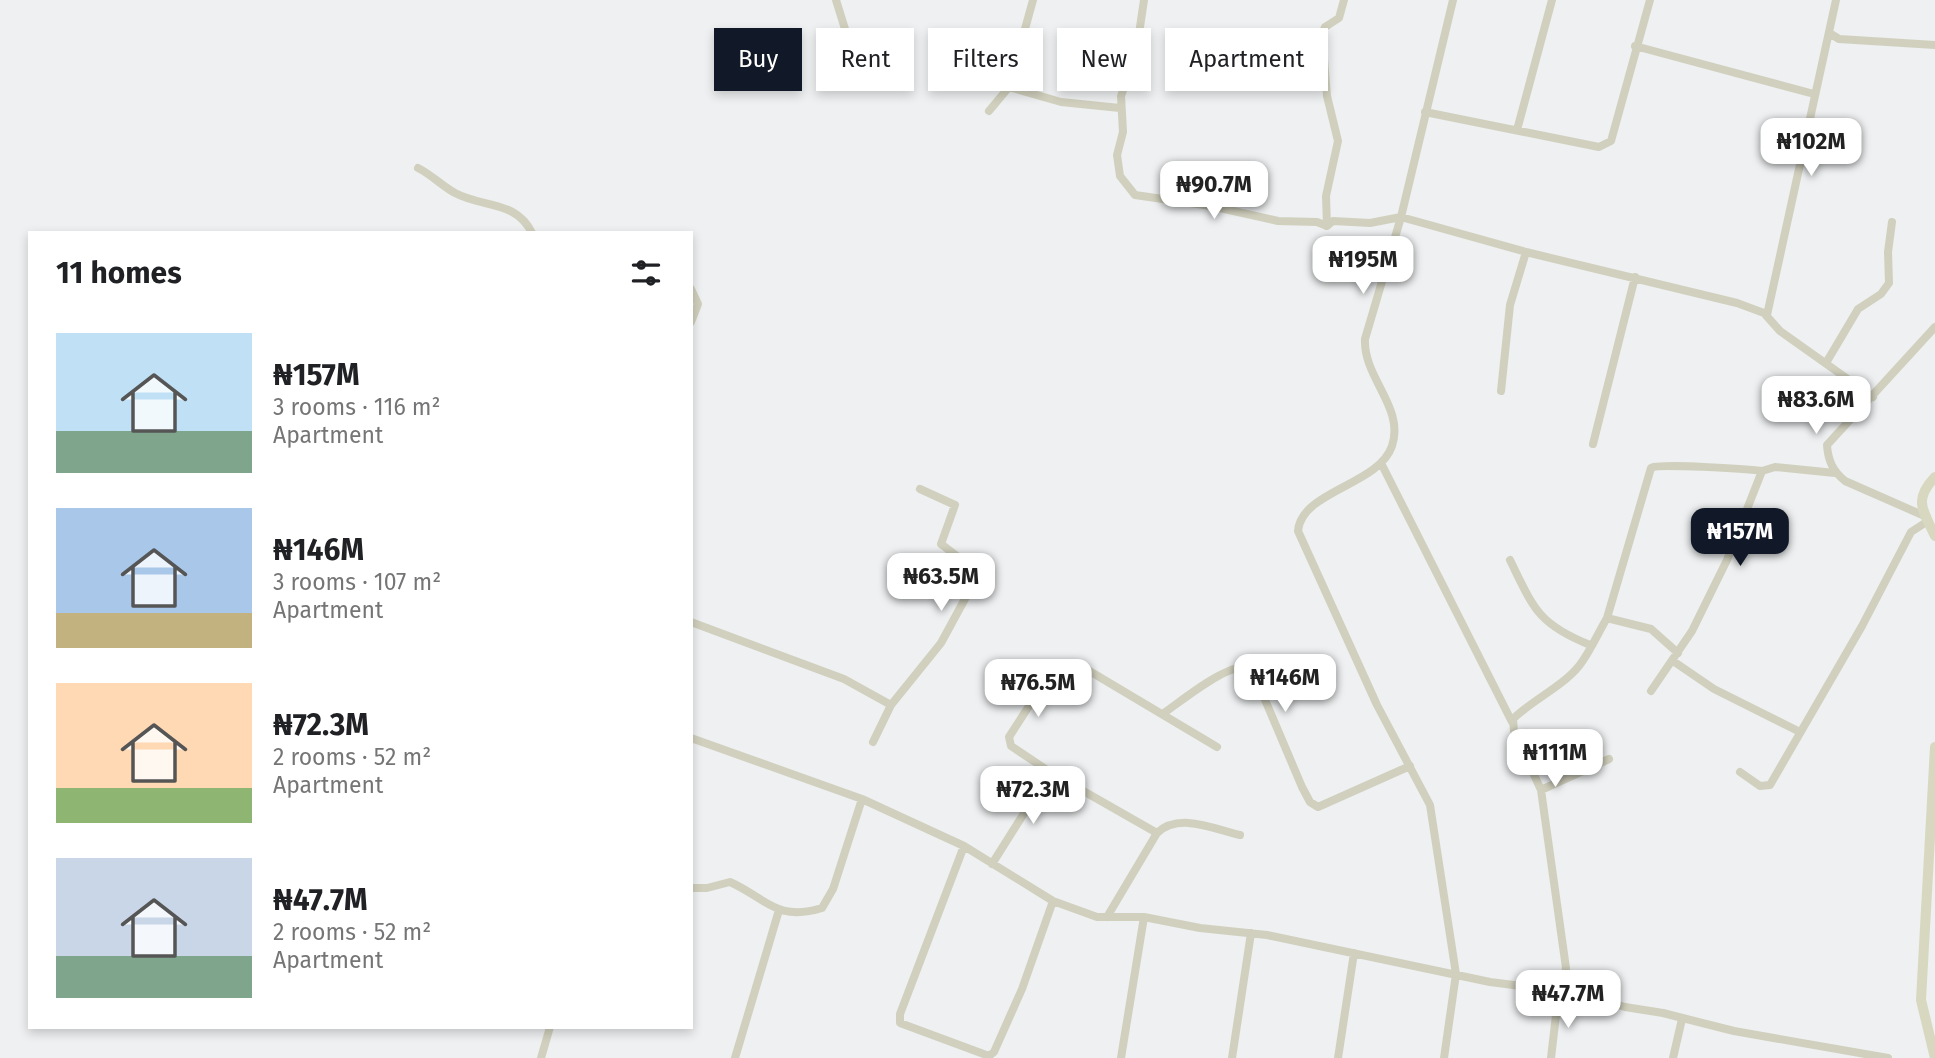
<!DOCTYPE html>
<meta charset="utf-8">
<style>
:root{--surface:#fff;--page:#f2f2f2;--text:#202124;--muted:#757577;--accent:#111827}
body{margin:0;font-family:"Fira Sans",sans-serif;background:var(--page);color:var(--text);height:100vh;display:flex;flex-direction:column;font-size:26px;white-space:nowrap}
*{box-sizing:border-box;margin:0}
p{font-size:23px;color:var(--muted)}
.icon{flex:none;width:38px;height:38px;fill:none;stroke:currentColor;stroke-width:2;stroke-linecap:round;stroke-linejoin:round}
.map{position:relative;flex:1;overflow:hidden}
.panel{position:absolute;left:28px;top:231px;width:665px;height:798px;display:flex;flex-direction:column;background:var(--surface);border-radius:0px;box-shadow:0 4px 10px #0003}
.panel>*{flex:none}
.hud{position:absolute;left:714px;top:28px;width:665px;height:63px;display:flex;gap:14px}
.price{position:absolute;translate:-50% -60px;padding:0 16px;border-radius:14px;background:#fff;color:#222;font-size:23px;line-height:46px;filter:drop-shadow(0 2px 4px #0008)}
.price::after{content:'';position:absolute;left:50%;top:42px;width:21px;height:16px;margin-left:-10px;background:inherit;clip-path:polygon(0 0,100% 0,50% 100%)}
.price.on{background:var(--accent);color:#fff}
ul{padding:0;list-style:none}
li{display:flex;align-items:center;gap:21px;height:175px;padding:0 28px}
li span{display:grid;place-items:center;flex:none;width:196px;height:140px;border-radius:0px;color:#555}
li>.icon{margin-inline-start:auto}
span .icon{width:84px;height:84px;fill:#fffc;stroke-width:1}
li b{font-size:30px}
h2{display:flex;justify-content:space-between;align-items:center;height:84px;padding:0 28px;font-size:30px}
.pill{padding:0 24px;border-radius:0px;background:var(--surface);box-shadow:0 4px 10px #0003;font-size:24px;line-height:63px}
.pill.on{background:var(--accent);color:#fff}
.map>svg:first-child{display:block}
</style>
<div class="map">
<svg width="1935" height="1058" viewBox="0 0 1935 1058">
<rect width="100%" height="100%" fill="#eef0f1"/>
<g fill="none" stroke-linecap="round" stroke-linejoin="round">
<path stroke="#d1d0be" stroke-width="8" d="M836 0 850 45 851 70
M1144 0 1136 54 1121 96 1123 132 1117 155 1120 176 1135 195 1211 206 1278 221 1317 222 1327 226 1333 221 1370 223 1401 217 1526 252 1737 303 1764 313 1780 331 1873 397
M1831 34 1839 39 1935 45
M1635 46 1814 94
M1009 87 1061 102 1120 108
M989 111 1009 87 1033 0
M1425 112 1599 147 1611 141 1650 0
M1517 130 1552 0
M418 168C432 175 442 186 455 193 483 208 516 200 532 233
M1327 226 1326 196 1338 141 1327 96 1322 34 1325 27 1339 18 1344 0
M691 289 698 304 691 322
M1767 315 1836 0
M1826 363 1858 309 1881 294 1889 283 1888 252 1892 222
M1501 391 1510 305 1526 252
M1593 444 1635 277
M1382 465 1512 722
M1927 517 1845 481C1833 471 1828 461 1827 445L1935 327
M1510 560C1534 609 1538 624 1590 645
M1607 618 1651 629 1678 653
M691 622 844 679 891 705
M1673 661 1714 689 1800 732
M1651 691 1692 631 1727 560 1762 471 1775 467 1835 473
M1164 713C1181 701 1221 669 1240 668 1246 668 1251 672 1255 676L1302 787 1310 802 1318 807 1410 766
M691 738 862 799 964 846 1053 901 1097 917H1144L1200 928 1267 935 1490 982 1576 993 1625 1007 1663 1013 1734 1031 1888 1058
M873 742 891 705 941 643 979 573 941 544 955 505 920 489
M1740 772 1760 786 1770 785 1862 626 1911 532 1928 521
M1541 790 1609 759
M1157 833C1179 812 1214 829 1240 835
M964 846 900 1014V1023L989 1056 994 1052 1022 989 1053 901
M992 864 1050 772
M691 888H707L730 882C766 898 776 922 822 908L833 889 862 799
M1107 917 1157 833 1050 772 1011 746 1009 737 1056 664 1076 663 1217 747
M541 1058 550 1027
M735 1058 779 910
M1121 1058 1144 917
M1232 1058 1251 933
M1338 1058 1354 953
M1444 1058 1456 974 1430 805 1377 705 1298 531C1301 491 1379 485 1392 446 1405 407 1363 378 1365 339L1401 217 1453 0
M1551 1058 1558 998 1562 993 1566 968 1541 790 1514 731 1513 719C1532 700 1562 687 1579 666 1590 652 1598 633 1607 618L1651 468C1657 463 1747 469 1762 471
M1673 1058 1682 1019"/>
<path stroke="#d8d8c0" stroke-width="10" d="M1935 477C1913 500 1923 510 1935 536
M1935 747 1921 1000 1935 1058"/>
</g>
</svg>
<b class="price" style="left:1811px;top:178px">₦102M</b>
<b class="price" style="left:1214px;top:221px">₦90.7M</b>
<b class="price" style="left:1363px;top:296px">₦195M</b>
<b class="price" style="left:1816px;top:436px">₦83.6M</b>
<b class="price on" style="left:1740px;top:568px">₦157M</b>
<b class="price" style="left:941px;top:613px">₦63.5M</b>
<b class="price" style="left:1285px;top:714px">₦146M</b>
<b class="price" style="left:1038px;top:719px">₦76.5M</b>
<b class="price" style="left:1555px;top:789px">₦111M</b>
<b class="price" style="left:1033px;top:826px">₦72.3M</b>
<b class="price" style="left:1568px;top:1030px">₦47.7M</b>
<div class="hud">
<a class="pill on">Buy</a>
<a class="pill">Rent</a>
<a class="pill">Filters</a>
<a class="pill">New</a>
<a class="pill">Apartment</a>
</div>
<section class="panel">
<h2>11 homes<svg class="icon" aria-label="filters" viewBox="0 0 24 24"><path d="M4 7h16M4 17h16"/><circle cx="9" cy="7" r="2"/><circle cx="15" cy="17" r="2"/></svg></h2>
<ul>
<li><span style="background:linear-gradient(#bfe0f5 70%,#7fa58c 0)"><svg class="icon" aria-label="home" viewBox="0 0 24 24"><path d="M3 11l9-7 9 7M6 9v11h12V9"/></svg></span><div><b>₦157M</b><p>3 rooms · 116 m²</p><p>Apartment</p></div></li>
<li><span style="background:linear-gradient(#a9c7e8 75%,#c2b280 0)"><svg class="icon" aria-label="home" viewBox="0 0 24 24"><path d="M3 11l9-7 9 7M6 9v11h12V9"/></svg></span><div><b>₦146M</b><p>3 rooms · 107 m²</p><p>Apartment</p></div></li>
<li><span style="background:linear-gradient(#ffd9b3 75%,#8fb573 0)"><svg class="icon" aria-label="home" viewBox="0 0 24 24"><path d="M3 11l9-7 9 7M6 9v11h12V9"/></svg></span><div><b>₦72.3M</b><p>2 rooms · 52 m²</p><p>Apartment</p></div></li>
<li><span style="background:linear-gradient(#c9d6e8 70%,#7fa58c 0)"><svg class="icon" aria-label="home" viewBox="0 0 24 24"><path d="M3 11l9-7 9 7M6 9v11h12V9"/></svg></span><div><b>₦47.7M</b><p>2 rooms · 52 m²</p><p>Apartment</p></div></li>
</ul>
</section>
</div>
